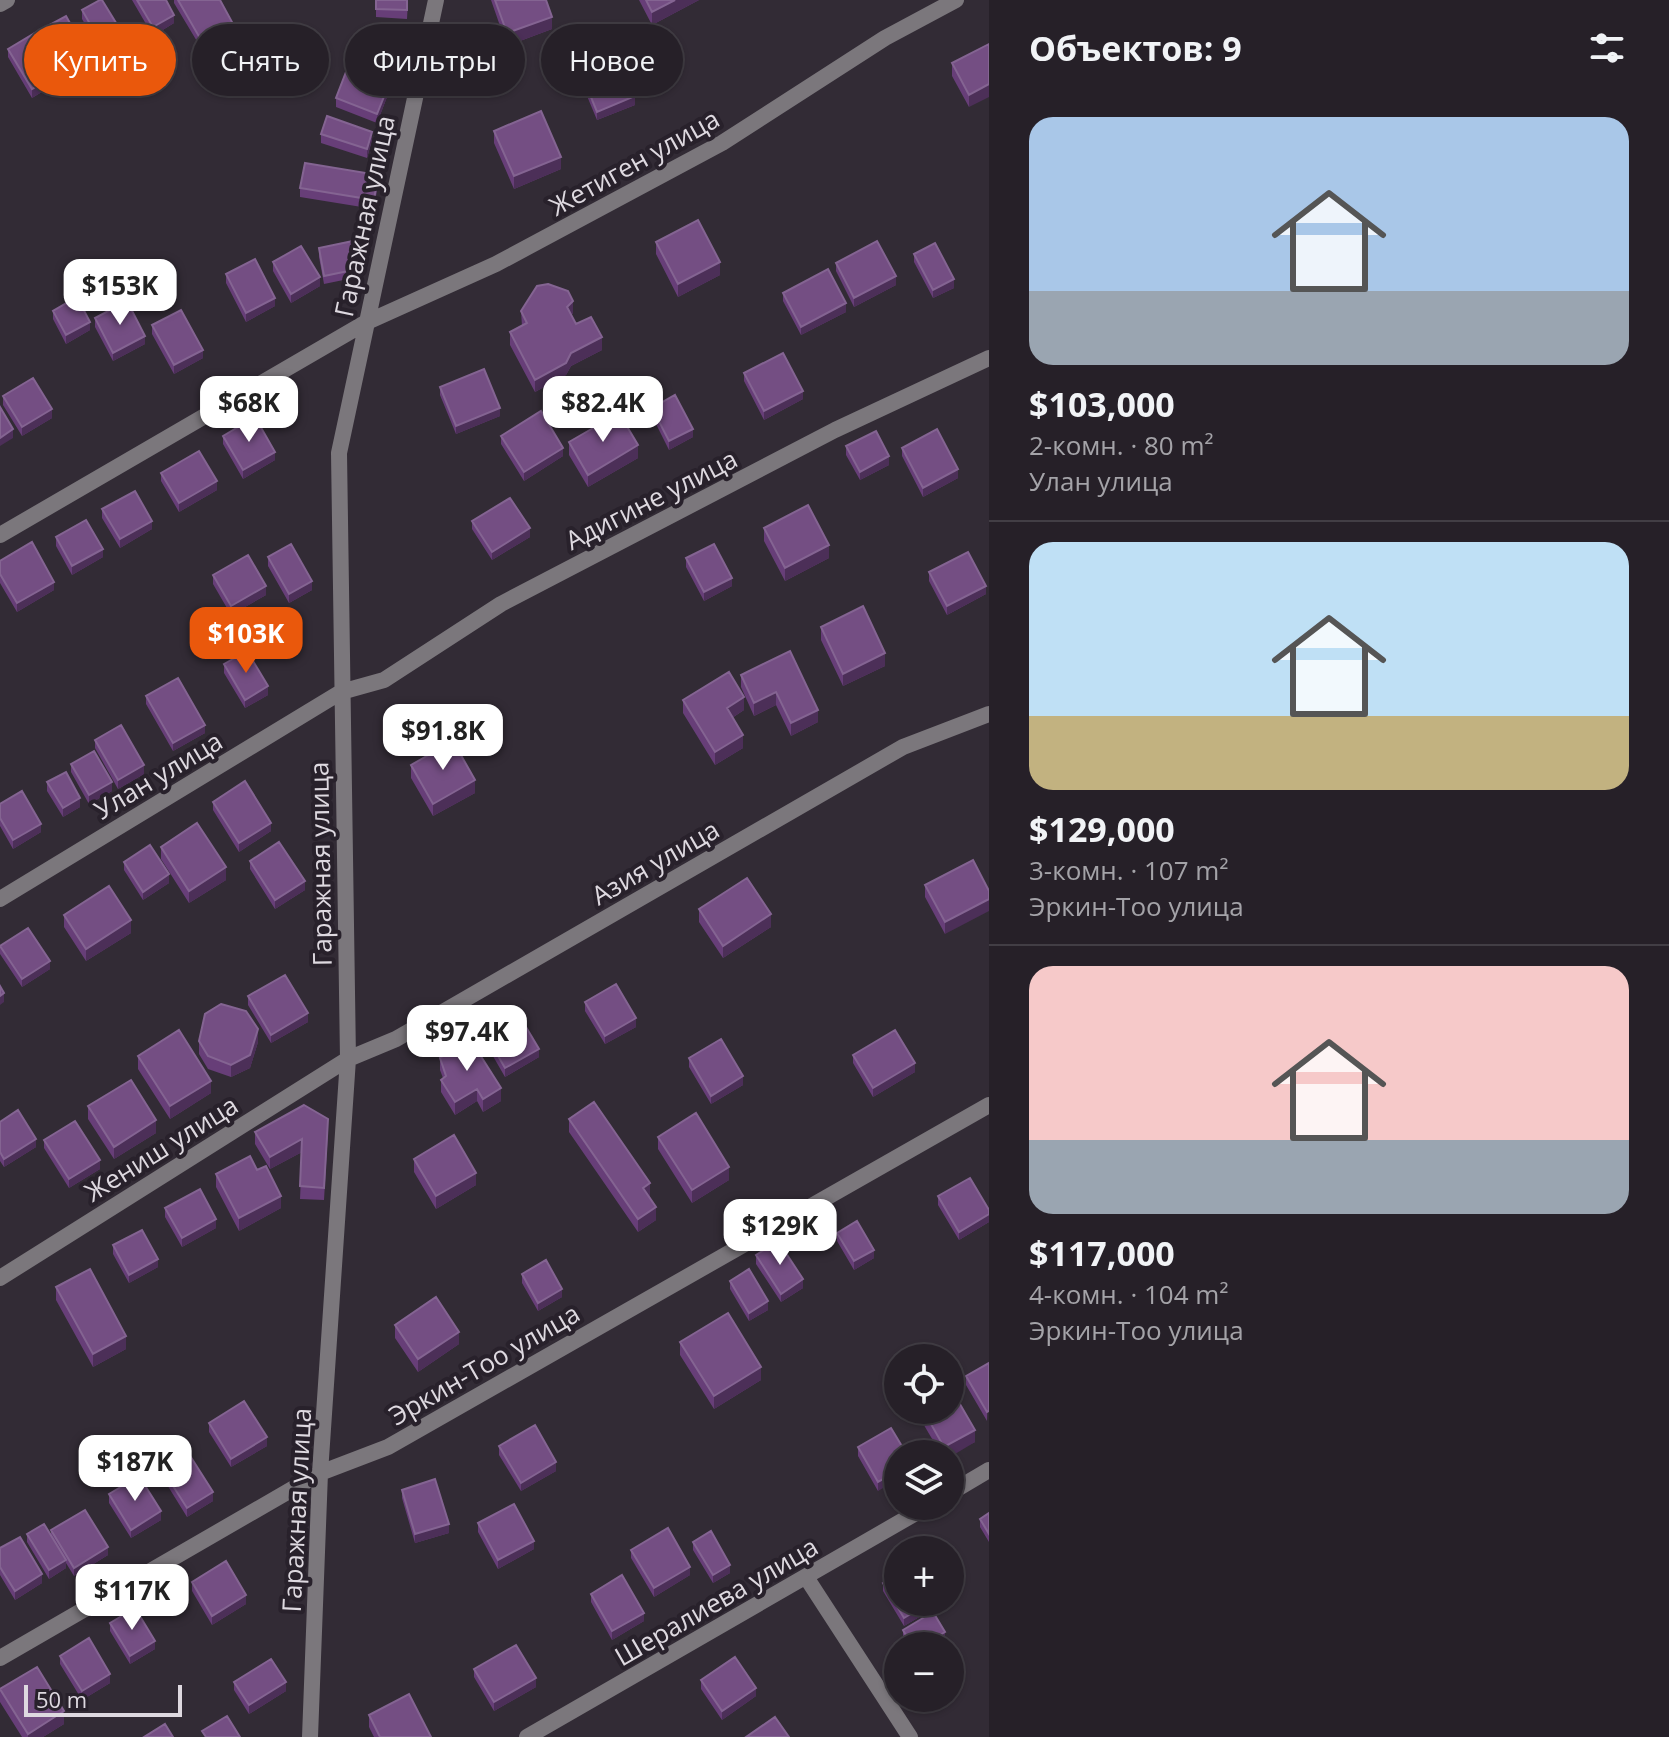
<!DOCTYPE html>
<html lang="ru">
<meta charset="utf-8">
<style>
:root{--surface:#262028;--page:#322d34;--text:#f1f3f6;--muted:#a4a3a8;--line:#423e45;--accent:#ea580c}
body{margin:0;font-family:"Open Sans",sans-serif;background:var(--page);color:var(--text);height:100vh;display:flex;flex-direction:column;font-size:30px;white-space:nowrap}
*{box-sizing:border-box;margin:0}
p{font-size:26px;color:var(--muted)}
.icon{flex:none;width:44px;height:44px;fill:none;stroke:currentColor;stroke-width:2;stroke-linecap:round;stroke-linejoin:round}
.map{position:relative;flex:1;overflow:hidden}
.panel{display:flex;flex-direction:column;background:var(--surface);width:680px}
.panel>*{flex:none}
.banner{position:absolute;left:24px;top:24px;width:760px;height:72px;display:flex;gap:16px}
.tools{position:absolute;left:884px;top:1344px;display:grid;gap:16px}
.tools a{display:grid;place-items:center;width:80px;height:80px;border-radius:50%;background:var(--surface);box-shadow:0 2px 6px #0004,0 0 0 2px var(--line);font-size:40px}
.scale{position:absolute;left:24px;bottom:20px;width:158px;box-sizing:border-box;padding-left:8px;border:4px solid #ded9e0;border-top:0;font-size:22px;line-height:28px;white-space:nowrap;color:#ded9e0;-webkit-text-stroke:6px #28212b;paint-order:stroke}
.price{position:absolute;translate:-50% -68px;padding:0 18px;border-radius:16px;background:#fff;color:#222;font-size:26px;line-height:52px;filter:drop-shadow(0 2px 4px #0008)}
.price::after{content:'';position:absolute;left:50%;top:48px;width:24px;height:18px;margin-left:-12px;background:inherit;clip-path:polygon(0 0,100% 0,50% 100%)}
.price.active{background:var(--accent);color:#fff}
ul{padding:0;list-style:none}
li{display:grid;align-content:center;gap:16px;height:424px;padding:0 40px}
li+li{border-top:2px solid var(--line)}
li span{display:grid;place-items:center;height:248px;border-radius:24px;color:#555}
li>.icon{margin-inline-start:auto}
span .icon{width:144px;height:144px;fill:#fffc;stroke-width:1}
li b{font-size:34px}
h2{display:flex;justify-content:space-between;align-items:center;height:96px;padding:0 40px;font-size:34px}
.chip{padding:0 28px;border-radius:36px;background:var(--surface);box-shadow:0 2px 6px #0004,0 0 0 2px var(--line);font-size:28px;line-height:72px}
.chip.active{background:var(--accent);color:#fff}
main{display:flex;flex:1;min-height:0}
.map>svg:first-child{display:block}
</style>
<main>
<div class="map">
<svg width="989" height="1737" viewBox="0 0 989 1737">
<rect width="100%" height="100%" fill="#322b35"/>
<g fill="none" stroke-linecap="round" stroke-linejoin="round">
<path stroke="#7b777c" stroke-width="16" d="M0 4 7 0
M0 535 365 323 496 264 722 143 885 38 956 0
M0 899 341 692 384 680 501 604 835 430 989 358
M0 1278 348 1059 396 1039 903 747 989 714
M950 1493 989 1470
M806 1577 910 1737
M0 1658 320 1473 388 1447 989 1105
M310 1737 320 1473 348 1059 339 453 436 0
M527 1737 928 1506"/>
</g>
<path fill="#673e78" d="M132 0H166L174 23 153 36Z
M174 0H220L232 30 201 48 174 3Z
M376 0H408L407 19 376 17Z
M491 0H546L552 29 507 46Z
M639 0H699L652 25Z
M82 10 121 40 101 51 82 19Z
M46 27 89 65 70 77 46 36Z
M989 44 969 107 952 76V63Z
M8 49 63 79 32 98 8 57Z
M582 75 635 105 597 120 582 84Z
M387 97 377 123 336 107V98Z
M494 131 561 169 514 189 494 143Z
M321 134 372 140 367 158 321 143Z
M378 183 374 209 300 197V188Z
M656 242 720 275 678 297 656 254Z
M319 248 358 269V277L324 284 319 257Z
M914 254 954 288 933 298 914 262Z
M273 262 320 286 291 303 273 271Z
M836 263 896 285 854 307 836 271Z
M226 274 275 306 246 322 226 283Z
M783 293 846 312 801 335 783 301Z
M53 311 90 330 66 344 53 319Z
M521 311 573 313 571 315 576 324 602 350 571 366 566 375 535 392 510 345V332L522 326Z
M95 318 145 344 113 361 95 327Z
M152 325 203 358 174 374 152 334Z
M744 373 803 399 764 420 744 381Z
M440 387 500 416 456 434 440 395Z
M3 396 52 418 22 436 3 405Z
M652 408 693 437 669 450 652 416Z
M223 436 275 460 243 479 223 444Z
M501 436 563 456 524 481 501 444Z
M569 442 638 458 588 487 569 455Z
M846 446 889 465 860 480 846 455Z
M902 448 958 478 923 497 902 456Z
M161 473 217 490 179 512 161 481Z
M102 509 152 529 120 548 102 518Z
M472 521 530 537 492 560 472 529Z
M764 528 829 558 785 581 764 541Z
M56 537 103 557 72 575 56 546Z
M268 557 312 590 289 603 268 566Z
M686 558 732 586 704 601 686 567Z
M0 561 54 590 17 612 0 583Z
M929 572 986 594 947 615 929 581Z
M213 575 266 595 231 615 213 584Z
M821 627 885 666 843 686 821 640Z
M790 651 818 722 791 736 776 705 754 716 741 687V675Z
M224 664 268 695 245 708 224 673Z
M146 696 205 733 173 751 146 704Z
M683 700 744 710 732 718 743 748 715 765 683 713Z
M95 740 144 774 118 789 95 748Z
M71 764 112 791 89 804 71 772Z
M411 765 475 793 433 816 411 778Z
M47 782 80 807 63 817 47 791Z
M213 802 271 831 239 852 213 810Z
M0 804 41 832 13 849 0 826Z
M161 847 226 880 189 903 161 859Z
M973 860 945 934 925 897V885Z
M250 861 305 890 275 909 250 869Z
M124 862 169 883 143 900 124 870Z
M699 909 771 927 723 958 699 922Z
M64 915 131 933 86 961 64 927Z
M0 946 50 969 22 987 0 954Z
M248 996 308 1022 271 1043 248 1005Z
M585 1002 636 1027 605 1044 585 1011Z
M199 1041 258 1042 250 1068 231 1077 208 1069 199 1054Z
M490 1042 539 1057 505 1077 490 1051Z
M853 1055 915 1072 873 1097 853 1063Z
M138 1056 211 1093 170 1119 138 1069Z
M440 1058 501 1101 483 1112 477 1101 455 1115 441 1092V1080L443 1078 440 1070Z
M689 1058 743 1085 711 1104 689 1067Z
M88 1106 156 1133 114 1159 88 1119Z
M569 1119 650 1196 649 1197 656 1220 638 1232 569 1132Z
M0 1122 36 1147 4 1167 0 1161Z
M255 1132H328L324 1200 300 1199 302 1152 270 1169 255 1144Z
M658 1137 729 1180 692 1203 658 1149Z
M44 1140 100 1169 69 1188 44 1148Z
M414 1159 476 1185 436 1209 414 1172Z
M257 1170 281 1208 239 1231 216 1187V1174Z
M938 1196 989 1210V1222L959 1240 938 1205Z
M165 1208 216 1228 182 1247 165 1217Z
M837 1233 874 1258 854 1270 837 1241Z
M113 1245 158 1267 129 1283 113 1254Z
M756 1255 803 1288 781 1302 756 1264Z
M522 1274 562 1297 538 1311 522 1283Z
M730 1281 768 1310 749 1321 730 1289Z
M56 1287 126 1349 93 1367 56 1300Z
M395 1325 459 1344 418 1372 395 1338Z
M680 1342 761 1380 714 1409 680 1355Z
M989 1363 987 1421 966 1385V1376Z
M915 1410H950L975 1442 950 1454H941Z
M209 1423 267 1446 231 1467 209 1432Z
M499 1446 556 1471 521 1491 499 1455Z
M858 1447 906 1454 878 1491 858 1456Z
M161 1467 213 1501 187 1517 161 1475Z
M402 1490 449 1533 415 1543 402 1498Z
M109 1494 161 1520 131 1538 109 1503Z
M989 1513V1542L980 1527V1519Z
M478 1523 534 1549 498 1569 478 1532Z
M51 1530 108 1555 74 1576 66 1563V1568L49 1579 27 1542V1534L51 1536Z
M693 1542 730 1573 713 1583 693 1550Z
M0 1548 42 1583 15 1600 0 1575Z
M631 1550 690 1575 654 1597 631 1558Z
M192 1582 246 1604 212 1625 192 1591Z
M883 1583 931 1610 904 1626 883 1591Z
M591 1594 644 1621 612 1640 591 1602Z
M110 1623 155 1649 130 1664 110 1631Z
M903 1630 945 1641 936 1646H907L903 1638Z
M60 1656 110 1683 82 1700 60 1664Z
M474 1669 536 1687 494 1711 474 1677Z
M701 1680 756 1696 722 1720 701 1689Z
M234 1682 286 1691 249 1714 234 1690Z
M0 1689 64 1724 43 1737H22L0 1702Z
M369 1715 431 1737H374L369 1727Z"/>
<path fill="#4c2f58" d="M675 0H699L652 25V12Z
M174 15V23L153 36V27Z
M552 17V29L507 46V33Z
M232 22V30L201 48V40Z
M121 31V40L101 51V43Z
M89 57V65L70 77V68Z
M63 70V79L32 98V89Z
M989 84V97L969 107V95Z
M387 89V97L377 123V114Z
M635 96V105L597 120V112Z
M372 132V140L367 158V149Z
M561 157V169L514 189V176Z
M378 175V183L374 209V200Z
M720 262V275L678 297V284Z
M896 276V285L854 307V298Z
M320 277V286L291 303V294Z
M954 279V288L933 298V290Z
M275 298V306L246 322V313Z
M573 301V313L567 320V307Z
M846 303V312L801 335V327Z
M90 322V330L66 344V335Z
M145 336V344L113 361V353Z
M602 337V350L571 366 566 375 535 392V380L571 353Z
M203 350V358L174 374V365Z
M803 391V399L764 420V411Z
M500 408V416L456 434V426Z
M52 409V418L22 436V427Z
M13 429V438L0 446V438Z
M693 429V437L669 450V441Z
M638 445V458L588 487V475Z
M563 448V456L524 481V472Z
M275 452V460L243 479V470Z
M889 456V465L860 480V472Z
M958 469V478L923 497V488Z
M217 481V490L179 512V503Z
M152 521V529L120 548V539Z
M530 528V537L492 560V552Z
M829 545V558L785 581V568Z
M103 549V557L72 575V566Z
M732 578V586L704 601V592Z
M312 581V590L289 603V594Z
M54 582V590L17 612V603Z
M266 586V595L231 615V606Z
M986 586V594L947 615V606Z
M885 653V666L843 686V674Z
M268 686V695L245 708V700Z
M776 692V705L754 716V703Z
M744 697V710L727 721V708Z
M818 710V722L791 736V723Z
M205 725V733L173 751V743Z
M743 735V748L715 765V752Z
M144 765V774L118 789V780Z
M475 780V793L433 816V804Z
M112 782V791L89 804V795Z
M80 798V807L63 817V808Z
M271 823V831L239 852V843Z
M41 824V832L13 849V840Z
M226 867V880L189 903V891Z
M169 874V883L143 900V892Z
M305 881V890L275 909V900Z
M989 899V911L945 934V922Z
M771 914V927L723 958V946Z
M131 920V933L86 961V949Z
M50 961V969L22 987V979Z
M4 993V1002L0 1005V996Z
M308 1013V1022L271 1043V1035Z
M636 1018V1027L605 1044V1036Z
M258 1029V1042L250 1068 231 1077V1065Z
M539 1049V1057L505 1077V1068Z
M915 1063V1072L873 1097V1088Z
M743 1076V1085L711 1104V1096Z
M211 1081V1093L170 1119V1106Z
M501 1088V1101L483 1112V1099Z
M477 1089V1101L455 1115V1102Z
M156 1120V1133L114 1159V1147Z
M36 1139V1147L4 1167V1159Z
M302 1139V1152L270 1169V1157Z
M100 1160V1169L69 1188V1179Z
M729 1167V1180L692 1203V1190Z
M476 1173V1185L436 1209V1196Z
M650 1183V1196L643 1201V1188Z
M281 1196V1208L239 1231V1218Z
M656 1207V1220L638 1232V1219Z
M989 1214V1222L959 1240V1232Z
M216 1219V1228L182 1247V1238Z
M874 1250V1258L854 1270V1261Z
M158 1259V1267L129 1283V1275Z
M803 1279V1288L781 1302V1294Z
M562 1289V1297L538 1311V1303Z
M768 1301V1310L749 1321V1313Z
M459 1332V1344L418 1372V1359Z
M126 1336V1349L93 1367V1354Z
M761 1367V1380L714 1409V1396Z
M975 1430V1442L950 1457V1454H944V1447Z
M267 1437V1446L231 1467V1459Z
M556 1462V1471L521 1491V1483Z
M898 1471V1479L878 1491V1482Z
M213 1492V1501L187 1517V1508Z
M161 1511V1520L131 1538V1530Z
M449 1524V1533L415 1543V1534Z
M534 1541V1549L498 1569V1560Z
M108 1547V1555L74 1576V1568Z
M66 1560V1568L49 1579V1570Z
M730 1565V1573L713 1583V1575Z
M690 1567V1575L654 1597V1588Z
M42 1574V1583L15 1600V1591Z
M246 1595V1604L212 1625V1616Z
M931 1602V1610L904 1626V1618Z
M644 1613V1621L612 1640V1631Z
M945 1632V1641L936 1646H921Z
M155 1641V1649L130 1664V1656Z
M110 1674V1683L82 1700V1691Z
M536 1678V1687L494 1711V1702Z
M286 1682V1691L249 1714V1705Z
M756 1688V1696L722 1720V1711Z
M64 1711V1724L43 1737H28V1734Z"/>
<path fill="#744e83" stroke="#846492" stroke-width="2" d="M100 0H102L121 31 101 43 82 10Z
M137 0H166L174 15 153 27Z
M178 0H220L232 22 201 40Z
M376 0H407V10L376 9Z
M495 0H546L552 17 507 33Z
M646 0H675L652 12Z
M66 16 89 57 70 68 46 27Z
M40 30 63 70 32 89 8 49Z
M989 44V84L969 95 952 63Z
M619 59 635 96 597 112 582 75Z
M346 72 387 89 377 114 336 98Z
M541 111 561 157 514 176 494 131Z
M327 116 372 132 367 149 321 134Z
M305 163 378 175 374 200 300 188Z
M698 220 720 262 678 284 656 242Z
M353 241 358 269 324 276 319 248Z
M877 241 896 276 854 298 836 263Z
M935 243 954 279 933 290 914 254Z
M301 246 320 277 291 294 273 262Z
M255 259 275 298 246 313 226 274Z
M828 269 846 303 801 327 783 293Z
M548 284 568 291 573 301 567 307 576 324 591 317 602 337 571 353 566 363 535 380 510 332 527 323 521 311 537 286Z
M77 297 90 322 66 335 53 311Z
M127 301 145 336 113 353 95 318Z
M181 310 203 350 174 365 152 325Z
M783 353 803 391 764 411 744 373Z
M484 369 500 408 456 426 440 387Z
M33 378 52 409 22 427 3 396Z
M675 395 693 429 669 441 652 408Z
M0 407 13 429 0 438Z
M541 411 563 448 524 472 501 436Z
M619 413 638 445 588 475 569 442Z
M255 417 275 452 243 470 223 436Z
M937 429 958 469 923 488 902 448Z
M876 431 889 456 860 472 846 446Z
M199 451 217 481 179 503 161 473Z
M135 491 152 521 120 539 102 509Z
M510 498 530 528 492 552 472 521Z
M808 505 829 545 785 568 764 528Z
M86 520 103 549 72 566 56 537Z
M32 542 54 582 17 603 0 574V561Z
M291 544 312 581 289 594 268 557Z
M714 544 732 578 704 592 686 558Z
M968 552 986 586 947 606 929 572Z
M248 555 266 586 231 606 213 575Z
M863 606 885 653 843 674 821 627Z
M247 651 268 686 245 700 224 664Z
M790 651 818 710 791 723 776 692 754 703 741 675Z
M729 672 744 697 727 708 743 735 715 752 683 700Z
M178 678 205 725 173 743 146 696Z
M121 725 144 765 118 780 95 740Z
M453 741 475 780 433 804 411 765Z
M94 751 112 782 89 795 71 764Z
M66 772 80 798 63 808 47 782Z
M245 781 271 823 239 843 213 802Z
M22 791 41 824 13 840 0 818V804Z
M197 823 226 867 189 891 161 847Z
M279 842 305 881 275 900 250 861Z
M150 845 169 874 143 892 124 862Z
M973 860 989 891V899L945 922 925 885Z
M747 878 771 914 723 946 699 909Z
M109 886 131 920 86 949 64 915Z
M28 928 50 961 22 979 0 946Z
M285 975 308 1013 271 1035 248 996Z
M616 984 636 1018 605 1036 585 1002Z
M0 986 4 993 0 996Z
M221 1004 246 1011 258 1029 250 1055 231 1065 208 1056 199 1041 205 1014Z
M523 1022 539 1049 505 1068 490 1042Z
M179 1030 211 1081 170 1106 138 1056Z
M895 1030 915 1063 873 1088 853 1055Z
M470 1039 501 1088 483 1099 477 1089 455 1102 441 1080 446 1076 440 1058Z
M721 1039 743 1076 711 1096 689 1058Z
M131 1080 156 1120 114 1147 88 1106Z
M594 1102 650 1183 643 1188 656 1207 638 1219 569 1119Z
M304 1105 328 1119 324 1188 300 1186 302 1139 270 1157 255 1132Z
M18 1110 36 1139 4 1159 0 1152V1122Z
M696 1113 729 1167 692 1190 658 1137Z
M75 1121 100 1160 69 1179 44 1140Z
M454 1135 476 1173 436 1196 414 1159Z
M250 1156 257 1170 266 1166 281 1196 239 1218 216 1174Z
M970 1178 989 1210V1214L959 1232 938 1196Z
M200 1189 216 1219 182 1238 165 1208Z
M857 1221 874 1250 854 1261 837 1233Z
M142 1230 158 1259 129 1275 113 1245Z
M778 1241 803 1279 781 1294 756 1255Z
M546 1260 562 1289 538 1303 522 1274Z
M90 1269 126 1336 93 1354 56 1287Z
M749 1269 768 1301 749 1313 730 1281Z
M436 1297 459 1332 418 1359 395 1325Z
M728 1313 761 1367 714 1396 680 1342Z
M989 1363V1411L987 1412 966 1376Z
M950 1387 975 1430 944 1447 923 1410H950Z
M244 1401 267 1437 231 1459 209 1423Z
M535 1425 556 1462 521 1483 499 1446Z
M891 1428 906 1453 898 1454V1457L895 1459 898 1465V1471L878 1482 858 1447Z
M187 1451 213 1492 187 1508 161 1467Z
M139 1476 161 1511 131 1530 109 1494Z
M435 1479 449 1524 415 1534 402 1490Z
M514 1504 534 1541 498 1560 478 1523Z
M85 1510 108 1547 74 1568 51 1530Z
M989 1513V1534L980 1519Z
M44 1524 66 1560 49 1570 27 1534Z
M668 1528 690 1567 654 1588 631 1550Z
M711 1531 730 1565 713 1575 693 1542Z
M20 1537 42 1574 15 1591 0 1567V1548Z
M226 1561 246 1595 212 1616 192 1582Z
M898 1574V1602H931L904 1618 883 1583Z
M622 1575 644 1613 612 1631 591 1594Z
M135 1608 155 1641 130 1656 110 1623Z
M933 1612 945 1632 921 1646H912L903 1630Z
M89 1638 110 1674 82 1691 60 1656Z
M516 1645 536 1678 494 1702 474 1669Z
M735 1657 756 1688 722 1711 701 1680Z
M271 1659 286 1682 249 1705 234 1682Z
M37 1667 64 1711 28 1734 0 1689Z
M409 1694 431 1737H380L369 1715Z
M227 1716 240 1737H206L202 1731Z
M775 1717 789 1737H746Z
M165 1724 173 1737H144Z"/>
<g text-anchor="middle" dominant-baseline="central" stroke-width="8" stroke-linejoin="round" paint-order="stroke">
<g font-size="26" fill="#ded9e0" stroke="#28212b">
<text transform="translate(634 162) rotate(-29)">Жетиген улица</text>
<text transform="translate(364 216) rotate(-78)">Гаражная улица</text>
<text transform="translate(651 499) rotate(-27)">Адигине улица</text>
<text transform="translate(158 775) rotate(-31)">Улан улица</text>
<text transform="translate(655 862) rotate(-30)">Азия улица</text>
<text transform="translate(320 864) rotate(-91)">Гаражная улица</text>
<text transform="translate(161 1148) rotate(-32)">Жениш улица</text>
<text transform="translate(484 1364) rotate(-30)">Эркин-Тоо улица</text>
<text transform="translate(296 1510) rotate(-87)">Гаражная улица</text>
<text transform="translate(716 1601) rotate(-30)">Шералиева улица</text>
</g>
</g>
</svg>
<div class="tools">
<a><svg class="icon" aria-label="locate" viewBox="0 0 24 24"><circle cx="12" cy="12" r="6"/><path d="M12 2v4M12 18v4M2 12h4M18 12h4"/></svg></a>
<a><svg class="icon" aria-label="layers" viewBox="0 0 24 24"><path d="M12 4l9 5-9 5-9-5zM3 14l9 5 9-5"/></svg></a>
<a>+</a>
<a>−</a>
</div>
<div class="scale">50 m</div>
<b class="price" style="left:120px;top:327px">$153K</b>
<b class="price" style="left:249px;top:444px">$68K</b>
<b class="price" style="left:603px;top:444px">$82.4K</b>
<b class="price active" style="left:246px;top:675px">$103K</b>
<b class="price" style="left:443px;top:772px">$91.8K</b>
<b class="price" style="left:467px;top:1073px">$97.4K</b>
<b class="price" style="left:780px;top:1267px">$129K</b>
<b class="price" style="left:135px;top:1503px">$187K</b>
<b class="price" style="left:132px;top:1632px">$117K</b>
<div class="banner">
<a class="chip active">Купить</a>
<a class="chip">Снять</a>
<a class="chip">Фильтры</a>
<a class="chip">Новое</a>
</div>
</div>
<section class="panel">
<h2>Объектов: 9<svg class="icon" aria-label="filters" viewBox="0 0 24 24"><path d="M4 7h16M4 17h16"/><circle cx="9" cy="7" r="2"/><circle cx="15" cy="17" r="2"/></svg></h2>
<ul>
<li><span style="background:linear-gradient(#a9c7e8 70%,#9aa5b1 0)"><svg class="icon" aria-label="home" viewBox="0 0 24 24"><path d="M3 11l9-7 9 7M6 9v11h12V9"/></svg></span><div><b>$103,000</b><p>2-комн. · 80 m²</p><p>Улан улица</p></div></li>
<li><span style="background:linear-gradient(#bfe0f5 70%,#c2b280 0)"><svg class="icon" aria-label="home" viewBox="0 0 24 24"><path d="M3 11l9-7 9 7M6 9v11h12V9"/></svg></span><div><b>$129,000</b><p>3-комн. · 107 m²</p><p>Эркин-Тоо улица</p></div></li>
<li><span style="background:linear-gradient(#f6c9c9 70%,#9aa5b1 0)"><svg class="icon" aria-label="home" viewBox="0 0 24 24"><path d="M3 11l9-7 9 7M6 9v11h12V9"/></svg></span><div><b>$117,000</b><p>4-комн. · 104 m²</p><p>Эркин-Тоо улица</p></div></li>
</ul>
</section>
</main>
